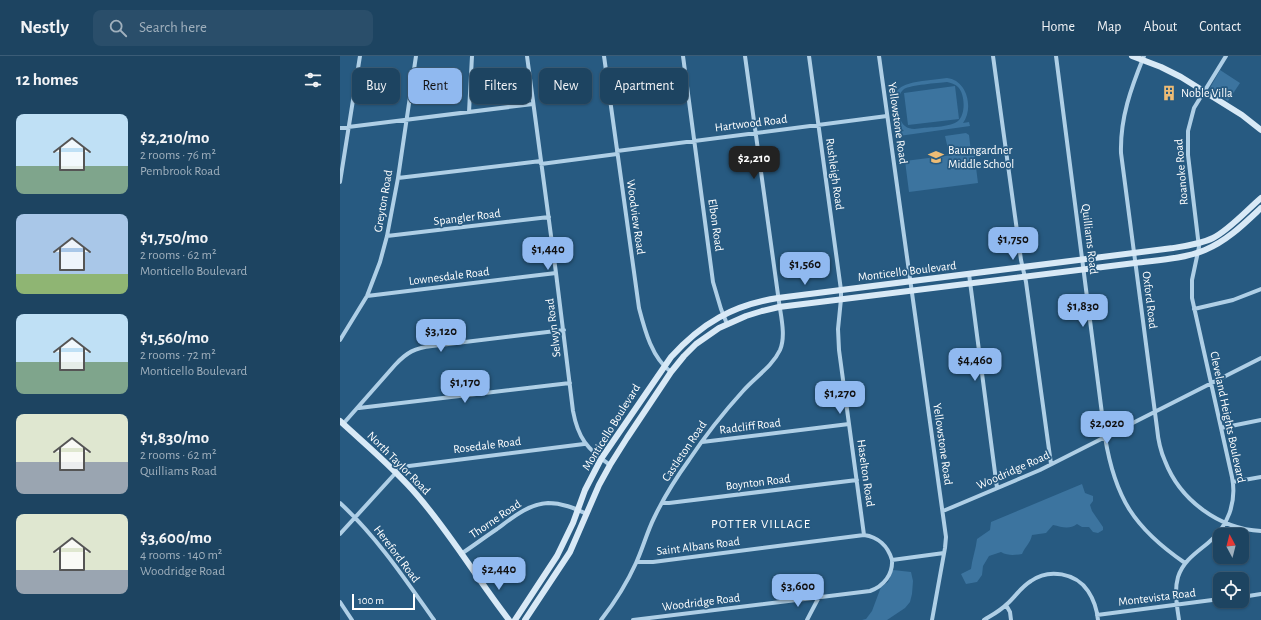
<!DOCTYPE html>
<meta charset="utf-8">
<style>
:root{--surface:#1d4461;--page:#2a4e6a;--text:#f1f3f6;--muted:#a0b0bd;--line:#3b5c76;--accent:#90b9f0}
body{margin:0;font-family:"Alegreya Sans",sans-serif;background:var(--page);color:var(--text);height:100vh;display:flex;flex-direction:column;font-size:15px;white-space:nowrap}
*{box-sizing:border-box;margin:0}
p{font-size:13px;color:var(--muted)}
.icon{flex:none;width:22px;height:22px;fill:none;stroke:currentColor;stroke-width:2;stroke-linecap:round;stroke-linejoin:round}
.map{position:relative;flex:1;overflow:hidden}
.details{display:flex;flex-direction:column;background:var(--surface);width:340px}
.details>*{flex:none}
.top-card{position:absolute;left:12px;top:12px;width:380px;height:36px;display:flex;gap:8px}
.needle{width:26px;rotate:353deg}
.controls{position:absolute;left:873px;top:472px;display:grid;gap:8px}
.controls a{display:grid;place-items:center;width:36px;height:36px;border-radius:8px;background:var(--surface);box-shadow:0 1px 3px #0004,0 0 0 1px var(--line);font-size:20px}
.scale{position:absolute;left:12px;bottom:10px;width:63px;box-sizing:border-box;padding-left:4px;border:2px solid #fff;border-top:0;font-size:11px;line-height:14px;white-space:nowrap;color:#fff;-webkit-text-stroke:3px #275a81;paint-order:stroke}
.price{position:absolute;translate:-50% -34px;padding:0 9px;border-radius:8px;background:var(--accent);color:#111;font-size:13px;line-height:26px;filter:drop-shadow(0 1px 2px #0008)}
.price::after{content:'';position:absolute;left:50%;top:24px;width:12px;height:9px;margin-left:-6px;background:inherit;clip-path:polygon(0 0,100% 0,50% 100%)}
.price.active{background:#222;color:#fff}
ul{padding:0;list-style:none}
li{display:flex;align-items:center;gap:12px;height:100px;padding:0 16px}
li span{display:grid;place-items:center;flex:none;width:112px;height:80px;border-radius:8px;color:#555}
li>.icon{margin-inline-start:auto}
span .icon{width:48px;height:48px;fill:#fffc;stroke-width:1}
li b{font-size:17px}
h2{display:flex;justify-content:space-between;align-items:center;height:48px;padding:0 16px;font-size:17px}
.pill{padding:0 14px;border-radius:8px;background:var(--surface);box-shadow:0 1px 3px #0004,0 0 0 1px var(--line);font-size:14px;line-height:36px}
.pill.active{background:var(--accent);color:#111}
header{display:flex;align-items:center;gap:24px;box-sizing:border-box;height:56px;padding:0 20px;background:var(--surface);border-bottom:1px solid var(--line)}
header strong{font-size:19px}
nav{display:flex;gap:22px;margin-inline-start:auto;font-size:14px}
.search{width:280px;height:36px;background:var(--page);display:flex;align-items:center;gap:10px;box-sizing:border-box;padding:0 14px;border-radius:8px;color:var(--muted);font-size:15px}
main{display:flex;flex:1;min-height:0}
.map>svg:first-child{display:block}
</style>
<header>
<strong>Nestly</strong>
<div class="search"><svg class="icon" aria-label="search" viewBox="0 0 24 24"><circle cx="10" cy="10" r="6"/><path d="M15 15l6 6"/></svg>Search here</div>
<nav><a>Home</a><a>Map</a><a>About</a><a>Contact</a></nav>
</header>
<main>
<section class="details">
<h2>12 homes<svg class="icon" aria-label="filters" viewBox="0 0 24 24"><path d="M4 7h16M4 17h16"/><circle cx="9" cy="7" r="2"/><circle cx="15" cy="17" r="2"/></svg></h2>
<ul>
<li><span style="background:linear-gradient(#bfe0f5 65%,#7fa58c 0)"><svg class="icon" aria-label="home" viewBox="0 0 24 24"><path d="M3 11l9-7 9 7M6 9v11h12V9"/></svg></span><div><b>$2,210/mo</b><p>2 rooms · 76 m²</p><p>Pembrook Road</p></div></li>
<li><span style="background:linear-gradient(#a9c7e8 75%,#8fb573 0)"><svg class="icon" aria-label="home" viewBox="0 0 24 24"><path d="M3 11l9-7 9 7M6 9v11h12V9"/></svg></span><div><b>$1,750/mo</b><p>2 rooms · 62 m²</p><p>Monticello Boulevard</p></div></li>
<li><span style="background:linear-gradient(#bfe0f5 60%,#7fa58c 0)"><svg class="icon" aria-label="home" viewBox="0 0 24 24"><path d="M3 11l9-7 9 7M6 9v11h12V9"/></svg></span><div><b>$1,560/mo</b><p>2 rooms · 72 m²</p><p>Monticello Boulevard</p></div></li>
<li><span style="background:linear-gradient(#dfe7d0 60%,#9aa5b1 0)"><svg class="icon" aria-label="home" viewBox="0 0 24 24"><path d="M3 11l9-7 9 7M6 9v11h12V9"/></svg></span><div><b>$1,830/mo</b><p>2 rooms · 62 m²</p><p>Quilliams Road</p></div></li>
<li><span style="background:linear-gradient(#dfe7d0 70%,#9aa5b1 0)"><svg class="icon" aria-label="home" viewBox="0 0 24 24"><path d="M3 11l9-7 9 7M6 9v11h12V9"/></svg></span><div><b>$3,600/mo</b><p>4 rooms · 140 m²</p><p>Woodridge Road</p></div></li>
</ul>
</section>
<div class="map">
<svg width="921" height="564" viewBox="0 0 921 564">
<rect width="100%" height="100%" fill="#275a81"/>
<path fill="#3c749f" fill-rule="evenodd" d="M880 14 900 27 888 45 871 34 870 32Z
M607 22C627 24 634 52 623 67L629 66 630 70 559 80 558 76 564 75C557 69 555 62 554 53 551 31 564 28 582 25 591 24 599 23 607 22ZM607 26C611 27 615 28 618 31 625 38 626 58 618 65 611 71 592 71 583 72 576 73 570 74 565 70 556 63 555 40 564 33 571 29 597 27 607 26Z
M615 30 619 63 568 69 564 37Z
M626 77 629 79 631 96H634L638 127 569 136 565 105 612 99 608 93 605 80Z
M742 428 745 437 753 440V445L750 449 752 455 763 471V474L758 477 753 476 749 471H742L737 468C729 474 722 471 713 469L706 477 692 479C690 488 686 489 682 498 675 499 668 500 661 496L649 500 643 510 642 519 637 526 626 528 621 518 631 513C632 503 636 493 637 483L650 474 651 466Z
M553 514 571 516 573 525 572 538 570 546 565 552 547 564H522L526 563 532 555 541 531 548 526Z"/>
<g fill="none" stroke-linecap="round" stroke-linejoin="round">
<path stroke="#afcfe6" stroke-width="4" d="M187 0 216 217 233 355C238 382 247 393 270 409
M264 0 299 252C305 275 312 302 331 316
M343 0 373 226 381 253 387 268
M469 0 501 234V243L498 273 499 294 524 479
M539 0 606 481 605 492 592 564
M653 0 681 204 686 226 711 408
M716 0 765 381C775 442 794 472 845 507
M804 0C791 32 780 62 781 97L817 372C818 383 820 394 825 405 840 444 879 473 921 475
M129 56 132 0
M0 72 193 48
M277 95 547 60
M201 108 277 98
M58 122 201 105
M0 126 20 0
M47 180 209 161
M629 218 657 432
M27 240 216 217
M854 253 893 244 921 233
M0 284 27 240 40 206 47 180 58 122 76 0
M19 352 230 327
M3 368 55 309C67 296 75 292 92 290L224 274
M881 372 921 364
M362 386 509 368
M893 426 921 421
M0 447C37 481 65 523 94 564
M322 447H329L517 424
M603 455 700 414 921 302
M0 478 61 411 244 388
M121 498C133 490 145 481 157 473 172 462 188 448 208 447 222 447 234 452 247 458
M297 506H313L524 479C538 481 548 490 552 504
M902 541 921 538
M0 546 12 564
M666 549 670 556 671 564
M757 559 880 543
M261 564C275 546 287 527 296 507 303 492 307 476 314 462 324 441 336 422 349 404 365 380 383 357 403 335 415 321 432 311 440 294 446 280 441 261 439 246L405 0
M293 564 530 535C544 530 553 518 552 504L604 497
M467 564 479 541
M644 564C652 559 660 555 667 548 675 541 681 531 691 525 709 512 736 517 748 535 754 544 757 554 758 564
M839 564C837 550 834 535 838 521 843 505 856 497 868 487 888 471 897 446 892 421L852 242V224L859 191 848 99V75L854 52 886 0"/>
<path stroke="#d8e9f6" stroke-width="6" d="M792 0 821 11 841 21 902 59 921 74
M0 365C26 389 54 412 77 439 111 478 137 523 169 564
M175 564 217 500 233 467 245 434 261 403 331 301C362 267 393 249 438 242L833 192C846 190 861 188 873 182 889 174 907 154 921 142
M185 564 230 496 259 429 270 409 287 382 331 316 344 300 356 288 379 272 406 260 422 255 439 251 795 207C818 204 843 203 865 194 887 185 904 168 921 152"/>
</g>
<defs>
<g id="building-bare" transform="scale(1.2)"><path d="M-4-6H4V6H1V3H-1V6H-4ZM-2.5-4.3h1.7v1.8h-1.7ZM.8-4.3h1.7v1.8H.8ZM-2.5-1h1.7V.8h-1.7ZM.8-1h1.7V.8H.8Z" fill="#eebc75" stroke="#275a81" stroke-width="2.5" paint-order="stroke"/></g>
<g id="school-bare" transform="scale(1.2)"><path d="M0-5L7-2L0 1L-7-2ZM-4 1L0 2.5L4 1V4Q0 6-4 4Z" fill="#eebc75" stroke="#275a81" stroke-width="2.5" paint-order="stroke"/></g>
</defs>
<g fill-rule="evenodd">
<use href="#building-bare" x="829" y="37"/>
<use href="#school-bare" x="596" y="101"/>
</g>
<g text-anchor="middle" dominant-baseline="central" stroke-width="3.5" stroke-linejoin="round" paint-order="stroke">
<g font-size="12" fill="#fff" stroke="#275a81" text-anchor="start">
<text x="841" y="37">Noble Villa</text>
<text x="608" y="94">Baumgardner<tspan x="608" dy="14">Middle School</tspan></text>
</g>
<g font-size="12" fill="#fff" stroke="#275a81">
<text transform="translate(411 67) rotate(-7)">Hartwood Road</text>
<text transform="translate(558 67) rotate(82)">Yellowstone Road</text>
<text transform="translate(841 116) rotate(-95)">Roanoke Road</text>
<text transform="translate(495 118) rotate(82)">Rushleigh Road</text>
<text transform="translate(43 145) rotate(-80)">Greyton Road</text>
<text transform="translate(127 161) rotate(-7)">Spangler Road</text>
<text transform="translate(296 161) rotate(82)">Woodview Road</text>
<text transform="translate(376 169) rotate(82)">Elbon Road</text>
<text transform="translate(750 183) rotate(83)">Quilliams Road</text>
<text transform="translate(567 215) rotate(-7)">Monticello Boulevard</text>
<text transform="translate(109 220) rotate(-7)">Lownesdale Road</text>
<text transform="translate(810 244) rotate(83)">Oxford Road</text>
<text transform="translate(213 272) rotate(-97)">Selwyn Road</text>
<text transform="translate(888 361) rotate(78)">Cleveland Heights Boulevard</text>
<text transform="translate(410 370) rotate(-7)">Radcliff Road</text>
<text transform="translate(271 371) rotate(-58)">Monticello Boulevard</text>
<text transform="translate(603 388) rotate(82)">Yellowstone Road</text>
<text transform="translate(147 389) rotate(-7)">Rosedale Road</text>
<text transform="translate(344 395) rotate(-56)">Castleton Road</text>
<text transform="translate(59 407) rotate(45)">North Taylor Road</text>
<text transform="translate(673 414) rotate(-24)">Woodridge Road</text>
<text transform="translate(526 417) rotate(82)">Haselton Road</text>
<text transform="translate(418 426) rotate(-7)">Boynton Road</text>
<text transform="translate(155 463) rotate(-34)">Thorne Road</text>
<text transform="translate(358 490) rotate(-7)">Saint Albans Road</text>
<text transform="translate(57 498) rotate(53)">Hereford Road</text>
<text transform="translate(817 541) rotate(-7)">Montevista Road</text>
<text transform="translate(361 546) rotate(-7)">Woodridge Road</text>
</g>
<g font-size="13" letter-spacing="1" fill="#fff" stroke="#275a81">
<text x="421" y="468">POTTER VILLAGE</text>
</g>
</g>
</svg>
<div class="controls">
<a><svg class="needle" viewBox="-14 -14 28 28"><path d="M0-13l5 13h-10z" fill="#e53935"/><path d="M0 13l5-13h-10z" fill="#a0b0bd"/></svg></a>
<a><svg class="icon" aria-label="locate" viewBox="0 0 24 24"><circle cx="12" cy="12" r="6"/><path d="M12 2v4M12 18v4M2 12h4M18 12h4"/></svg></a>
</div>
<div class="scale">100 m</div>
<b class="price active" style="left:414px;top:124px">$2,210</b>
<b class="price" style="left:673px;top:205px">$1,750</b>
<b class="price" style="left:208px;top:215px">$1,440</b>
<b class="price" style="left:465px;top:230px">$1,560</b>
<b class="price" style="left:743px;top:272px">$1,830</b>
<b class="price" style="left:101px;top:297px">$3,120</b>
<b class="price" style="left:635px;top:326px">$4,460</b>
<b class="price" style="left:125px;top:348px">$1,170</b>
<b class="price" style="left:500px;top:359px">$1,270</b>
<b class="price" style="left:767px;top:389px">$2,020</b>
<b class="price" style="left:159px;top:535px">$2,440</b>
<b class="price" style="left:458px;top:552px">$3,600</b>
<div class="top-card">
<a class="pill">Buy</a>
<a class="pill active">Rent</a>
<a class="pill">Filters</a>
<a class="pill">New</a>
<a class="pill">Apartment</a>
</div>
</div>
</main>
